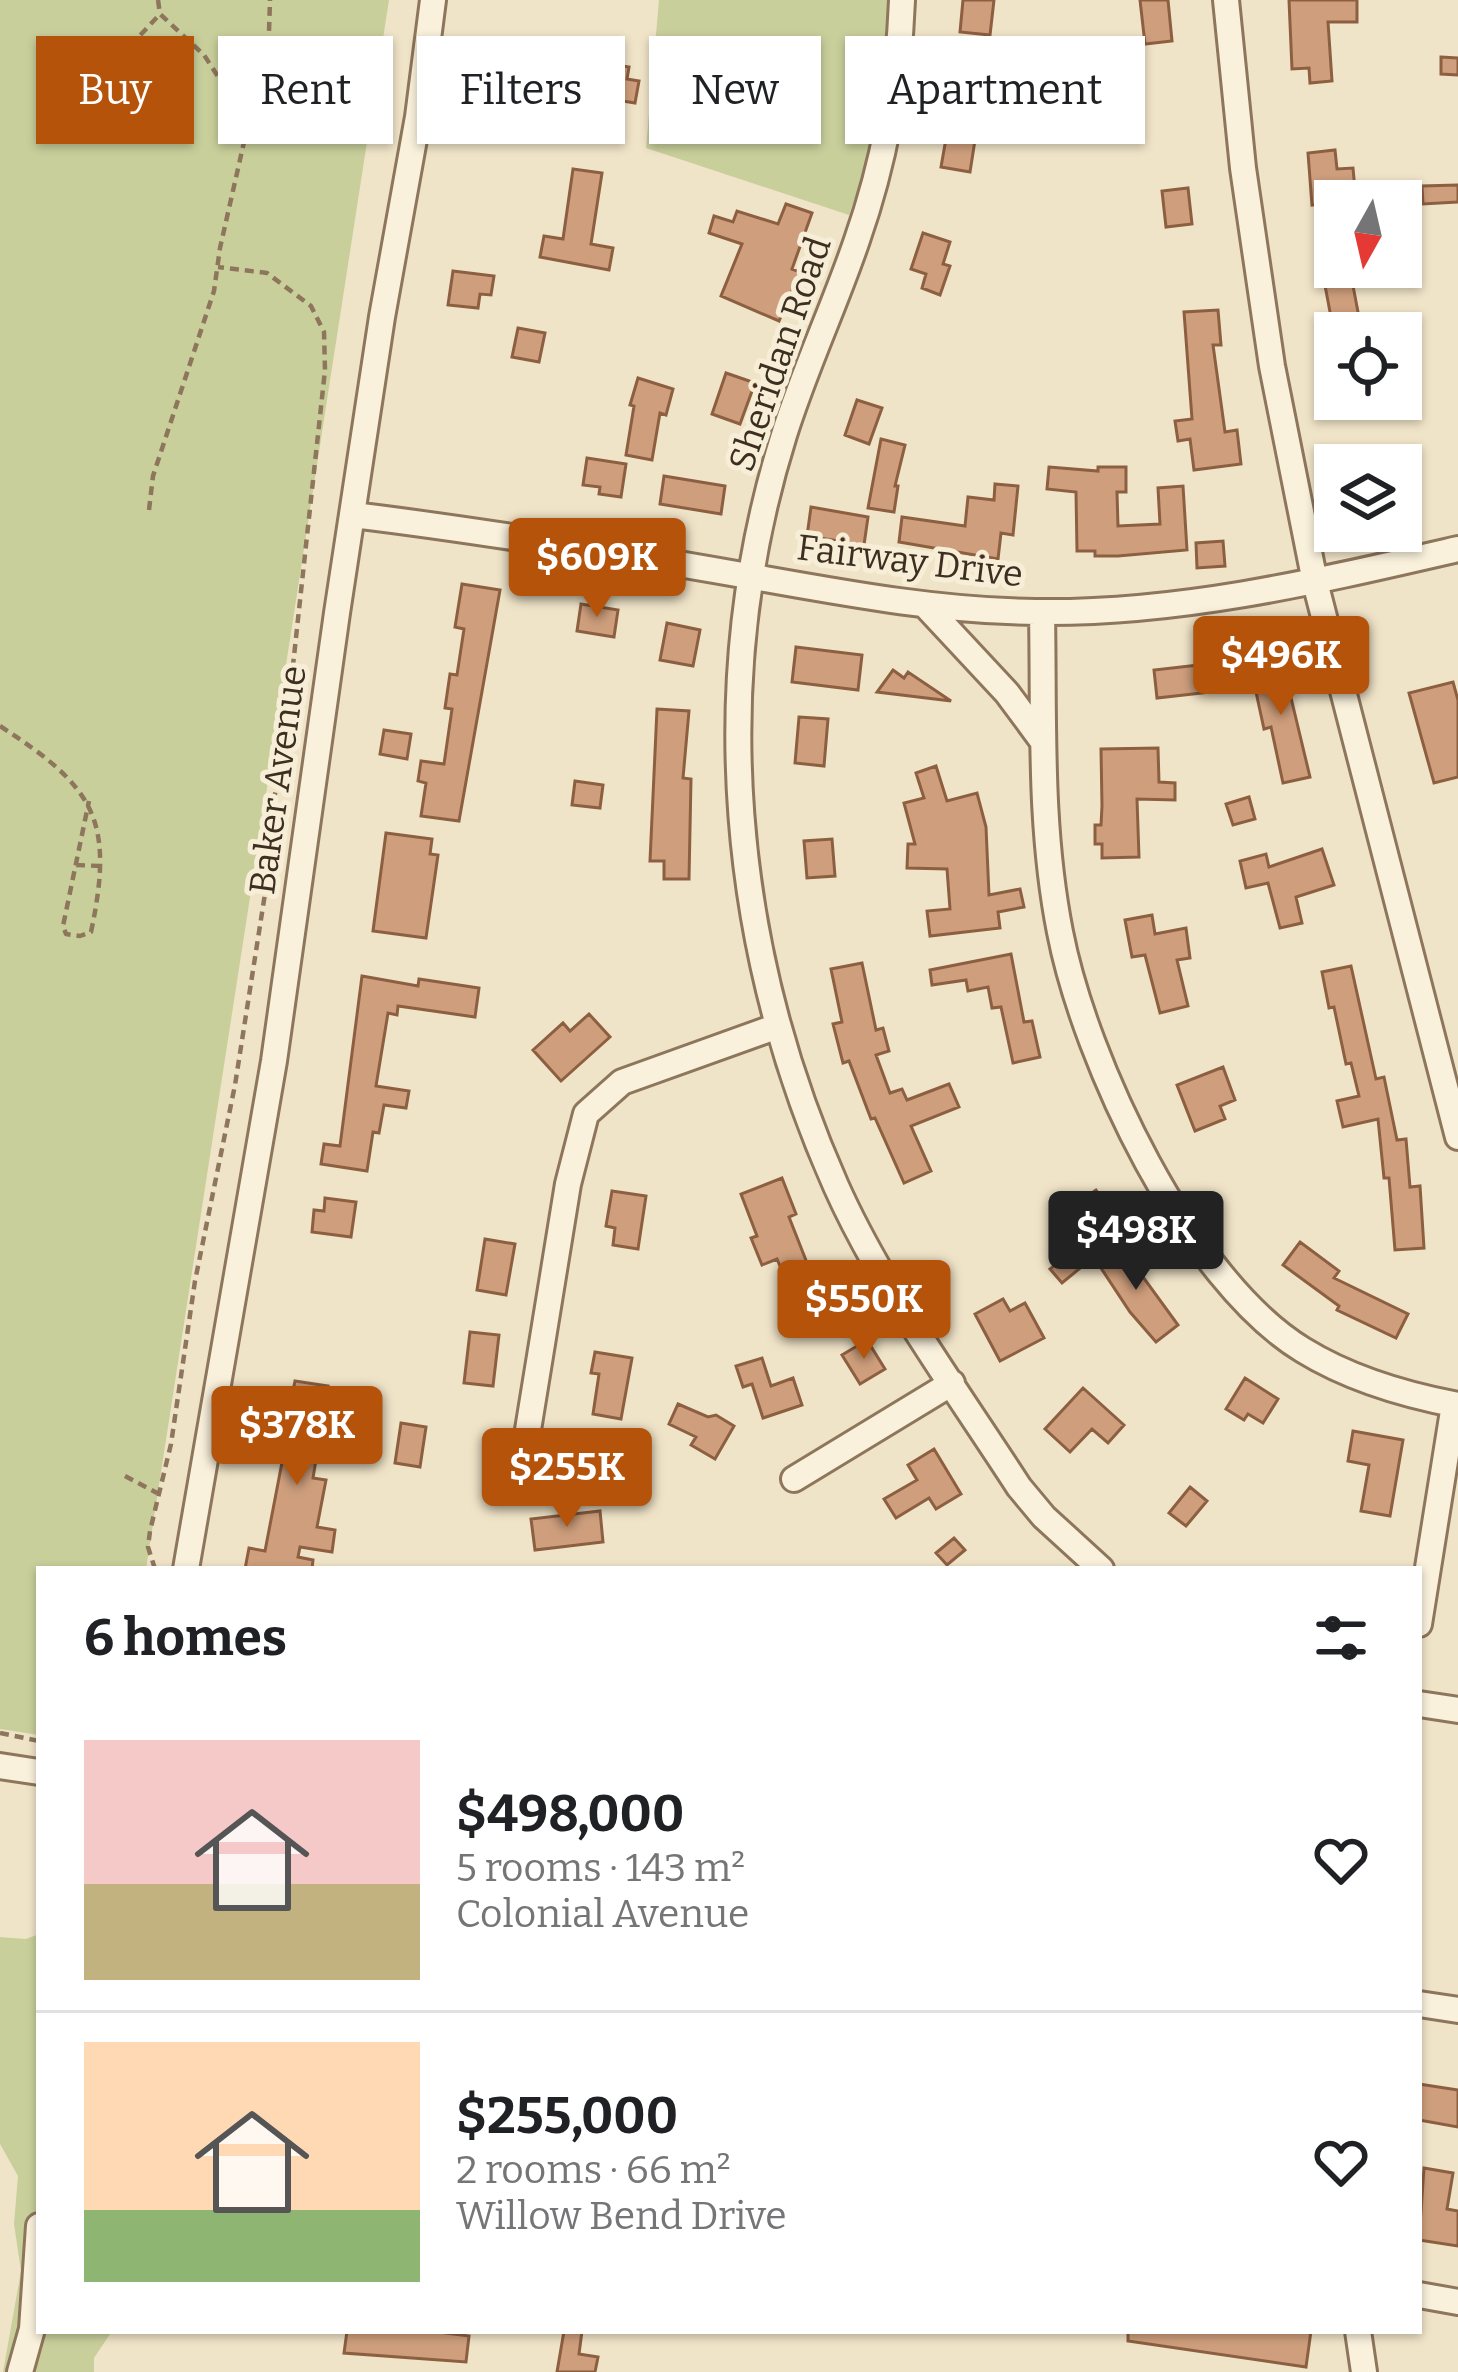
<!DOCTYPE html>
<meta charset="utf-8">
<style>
:root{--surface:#fff;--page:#f6f6f6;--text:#202124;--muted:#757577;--line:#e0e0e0;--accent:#b45309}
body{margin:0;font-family:Bitter,serif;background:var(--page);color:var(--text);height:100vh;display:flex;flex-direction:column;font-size:45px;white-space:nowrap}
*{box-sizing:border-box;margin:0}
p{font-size:39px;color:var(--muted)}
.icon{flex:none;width:66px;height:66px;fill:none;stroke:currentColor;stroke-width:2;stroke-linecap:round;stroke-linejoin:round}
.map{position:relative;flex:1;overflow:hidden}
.panel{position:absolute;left:36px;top:1566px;width:1386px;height:768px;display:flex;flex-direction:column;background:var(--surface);border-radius:0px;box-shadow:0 3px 9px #0004}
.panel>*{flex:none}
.hud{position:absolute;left:36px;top:36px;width:1386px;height:108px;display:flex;gap:24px}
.needle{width:78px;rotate:188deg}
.controls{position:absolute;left:1314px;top:180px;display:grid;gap:24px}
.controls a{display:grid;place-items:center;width:108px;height:108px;border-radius:0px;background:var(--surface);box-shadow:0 3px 9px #0004;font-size:60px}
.price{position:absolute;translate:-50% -102px;padding:0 27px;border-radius:12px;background:var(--accent);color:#fff;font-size:39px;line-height:78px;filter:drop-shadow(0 3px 6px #0008)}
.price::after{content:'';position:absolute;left:50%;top:72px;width:36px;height:27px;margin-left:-18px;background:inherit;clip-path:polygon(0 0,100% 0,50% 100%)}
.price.active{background:#222;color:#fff}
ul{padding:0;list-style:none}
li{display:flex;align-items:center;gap:36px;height:300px;padding:0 48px}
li+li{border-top:3px solid var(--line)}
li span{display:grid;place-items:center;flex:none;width:336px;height:240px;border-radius:0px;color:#555}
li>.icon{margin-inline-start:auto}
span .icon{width:144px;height:144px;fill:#fffc;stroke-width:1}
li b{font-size:51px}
h2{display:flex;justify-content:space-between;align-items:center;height:144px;padding:0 48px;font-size:51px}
.pill{padding:0 42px;border-radius:0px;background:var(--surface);box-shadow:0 3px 9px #0004;font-size:42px;line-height:108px}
.pill.active{background:var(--accent);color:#fff}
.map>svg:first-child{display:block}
</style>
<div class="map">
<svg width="1458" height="2372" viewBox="0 0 1458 2372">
<rect width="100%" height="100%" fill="#f0e4c8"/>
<path fill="#c9cf9b" d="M0 0H389L146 1569H39V1735L0 1729Z
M659 0H892C890 73 875 147 849 215L646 148Z
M39 1934V2331H112L94 2358V2372H3L21 2271 14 2224 18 2176 0 2144V1937L26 1939Z"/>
<path fill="#cf9f7d" stroke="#8d5f41" stroke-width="3" d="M963 0H994L990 35 960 32Z
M1140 0H1168L1172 41 1145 44Z
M1289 0H1357V22H1328L1332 81 1310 83 1309 68 1292 69Z
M1441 57 1458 58V75L1441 74Z
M609 64 629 67 627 79 639 81 635 103 604 98Z
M950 116 978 121 970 172 941 167Z
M1335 150 1337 169 1353 168 1356 201 1312 205 1308 153Z
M573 169 602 173 591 244 613 248 609 270 540 257 544 236 563 239Z
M1458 185V202L1423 204 1422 186Z
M1188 188 1192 224 1166 227 1162 191Z
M786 204 812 213 792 269 800 272 779 321 721 296 742 244 709 233 714 216 733 222 737 211 778 224Z
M923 233 950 242 943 264 950 266 940 295 922 288 926 274 911 269Z
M1350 270 1362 333H1334L1323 275Z
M453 271 494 276 491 295 480 294 478 308 448 305Z
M1218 310 1221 345H1213L1225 432 1237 430 1241 464 1194 470 1190 439 1178 441 1175 421 1192 419 1184 312Z
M518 328 545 333 539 362 512 357Z
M726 373 755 383 740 424 712 414Z
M638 378 673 389 666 415 660 413 652 460 626 455 634 406 630 405Z
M857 400 882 408 869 444 845 435Z
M881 439 905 445 895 486H898L894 512 868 508Z
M1391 447 1394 465H1343L1342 455Z
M587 458 626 464 621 497 599 494 600 487 583 485Z
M1049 467 1098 471V467H1126V492H1117L1118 526 1160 524 1158 488 1183 486 1187 550 1118 556H1095V551H1077L1076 492 1047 489Z
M664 476 725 486 721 514 660 504Z
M995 484 1018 486 1013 535 1001 533 998 559 899 542 902 517 965 526 968 497 994 500Z
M811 507 868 517 864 545 807 536Z
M1223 541 1225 566 1197 568 1196 543Z
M462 584 500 590 459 821 421 816 426 783 418 781 421 761 444 764 452 709 445 708 450 674 457 675 464 629 455 627Z
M581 604 618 610 614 637 577 631Z
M667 623 700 630 693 666 660 660Z
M796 647 862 655 858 690 792 682Z
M1280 652 1310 777 1283 783 1271 727 1264 729 1256 692 1262 690 1255 658Z
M1208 664 1211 692 1157 698 1154 670Z
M893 670 904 678 908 672 951 701 877 692Z
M1453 682 1458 700V777L1434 783 1409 693Z
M657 709 689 711 683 778 691 779 689 879H664V861H650Z
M799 717 828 719 824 766 795 763Z
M384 730 411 734 407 759 380 754Z
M1158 748 1159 782 1175 783V800L1137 799 1139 857 1102 858V844H1095V825H1101L1102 806 1101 749Z
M936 766 947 801 977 793 986 827 989 895 1020 889 1024 907 998 912 1000 928 930 936 927 911 950 909 947 869 907 868 908 844H915L904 803 924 798 916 773Z
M575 781 603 785 600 808 572 805Z
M1249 797 1255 819 1233 825 1226 804Z
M386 833 432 839 430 854 438 855 426 938 373 931Z
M832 839 835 876 807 878 804 841Z
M1322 849 1334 885 1296 897 1302 923 1280 928 1268 883 1246 888 1240 861 1266 854 1269 867Z
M1152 915 1155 934 1186 928 1190 958 1177 960 1188 1006 1160 1013 1145 955 1132 957 1125 920Z
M1011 954 1024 1022 1032 1021 1040 1057 1013 1063 1001 1007 992 1008 988 987 968 991 966 980 932 985 930 970Z
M862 963 876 1030 883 1028 889 1051 876 1055 890 1093 902 1089 907 1100 949 1084 959 1107 911 1126 931 1171 904 1183 875 1118 871 1119 849 1061 843 1063 833 1024 842 1022 831 969Z
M1351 966 1376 1079 1384 1077 1397 1140 1406 1139 1410 1187 1420 1186 1424 1248 1395 1250 1389 1178H1384L1378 1119 1343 1127 1337 1101 1359 1096 1351 1063 1346 1064 1334 1007 1329 1008 1322 972Z
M362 976 418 986 419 979 479 988 475 1017 398 1006 397 1015 388 1013 376 1086 409 1091 406 1108 384 1105 379 1133 373 1132 367 1171 321 1164 324 1144 340 1146Z
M589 1014 610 1037 561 1081 533 1050 563 1023 570 1031Z
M1223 1067 1235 1100 1220 1106 1225 1119 1195 1131 1177 1085Z
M782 1178 796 1214 789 1217 809 1268 785 1278 777 1259 762 1265 751 1238 757 1236 741 1194Z
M1096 1190 1117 1221 1095 1236 1074 1205Z
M612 1191 646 1196 638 1249 613 1245 615 1228 606 1226Z
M325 1198 356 1202 351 1237 312 1232 314 1210 324 1211Z
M485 1239 515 1244 506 1295 477 1290Z
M1300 1242 1339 1271 1334 1278 1408 1314 1396 1338 1337 1310 1339 1306 1283 1265Z
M1119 1244 1178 1325 1156 1342 1130 1312 1095 1259Z
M1068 1255 1079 1269 1062 1283 1050 1269Z
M1003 1299 1010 1311 1025 1303 1044 1338 1000 1361 975 1314Z
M470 1332 499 1335 493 1386 464 1383Z
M867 1340 885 1369 860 1384 842 1355Z
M595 1352 632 1358 621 1419 593 1414 599 1374 591 1373Z
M762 1358 771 1386 793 1378 802 1405 763 1418 752 1384 743 1387 736 1366Z
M1245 1378 1278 1399 1263 1423 1248 1414 1244 1420 1226 1409Z
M295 1381 328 1386 313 1478 326 1480 317 1527 335 1530 332 1552 300 1547 298 1557 313 1560 312 1569H245L249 1548 265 1551 284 1452 292 1454 298 1420 276 1417 280 1394 292 1396Z
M1083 1388 1124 1425 1108 1443 1092 1429 1070 1452 1045 1429Z
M678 1404 708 1417 716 1415 734 1426 715 1459 691 1445 696 1437 669 1424Z
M401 1423 426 1427 420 1467 395 1463Z
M1353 1431 1403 1440 1390 1516 1361 1511 1369 1465 1348 1461Z
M934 1449 961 1494 936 1509 929 1498 896 1518 884 1499 917 1480 908 1465Z
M1190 1487 1207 1501 1186 1526 1169 1513Z
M600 1511 603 1542 535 1550 531 1519Z
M954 1538 965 1550 947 1565 936 1553Z
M1419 2084 1458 2090V2127L1419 2120Z
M1424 2168 1453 2173 1447 2209 1458 2211V2246L1419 2240Z
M347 2331H431L469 2336 466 2362 344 2353Z
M564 2331H582L579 2354 598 2357 595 2372H557Z
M1128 2331H1311L1306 2367 1128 2341Z"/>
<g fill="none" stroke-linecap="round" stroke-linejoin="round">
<g stroke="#8d765c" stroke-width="30">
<path id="minor" d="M902 0C899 81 884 163 857 240 835 305 805 368 784 435 706 683 731 950 836 1186 881 1287 959 1394 1019 1487L1044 1517 1101 1569
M1226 0 1243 168 1272 366 1315 582 1458 1137
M353 515C485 531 617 553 748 576 844 593 939 611 1036 612 1180 614 1319 581 1458 549
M925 605 1007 693 1041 739
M1042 613C1044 720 1039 826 1060 932 1085 1061 1188 1280 1303 1350 1350 1379 1405 1395 1458 1405
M527 1436 568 1184 586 1114 622 1082 778 1026
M794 1479 952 1383
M186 1569 274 1061 337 613 382 317 418 117 433 0
M1419 1624 1453 1411 1458 1405
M1419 1704 1458 1710
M0 1766 39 1772
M1419 2004 1458 2010
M1419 2295 1458 2302
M1358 2331 1364 2372
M20 2372 32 2329 39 2226"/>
</g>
<path stroke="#8d765c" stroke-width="4.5" stroke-dasharray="9 6" stroke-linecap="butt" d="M158 0 160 14 204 55 240 110 248 116
M124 91 132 44 160 14
M149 510 153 476 214 291 220 248 269 32 270 0
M0 726C94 787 115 819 91 932L80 936 66 934 63 926 89 801
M76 865 100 866
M125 1476 157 1493
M155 1569 148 1547 150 1531 171 1444 195 1281 235 1085 267 881 271 816 285 739 325 370 324 332 311 306 267 273 218 267
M0 1733 39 1741"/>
<use href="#minor" stroke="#faf1dc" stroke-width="24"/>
</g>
<g text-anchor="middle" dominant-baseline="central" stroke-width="10" stroke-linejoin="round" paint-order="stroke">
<g font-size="36" fill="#3d2e20" stroke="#f7eed8">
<text transform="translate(780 354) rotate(-71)">Sheridan Road</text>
<text transform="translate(910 561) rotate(7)">Fairway Drive</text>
<text transform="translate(278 780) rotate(-82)">Baker Avenue</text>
</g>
</g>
</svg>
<div class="controls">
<a><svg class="needle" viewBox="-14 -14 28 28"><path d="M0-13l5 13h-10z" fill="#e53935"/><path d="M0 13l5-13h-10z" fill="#757577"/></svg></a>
<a><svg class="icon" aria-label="locate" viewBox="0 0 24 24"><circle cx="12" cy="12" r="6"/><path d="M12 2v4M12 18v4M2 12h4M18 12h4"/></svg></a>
<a><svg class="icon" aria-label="layers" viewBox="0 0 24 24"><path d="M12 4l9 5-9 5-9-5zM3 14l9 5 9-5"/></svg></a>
</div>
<b class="price" style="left:597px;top:620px">$609K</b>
<b class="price" style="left:1281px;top:718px">$496K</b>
<b class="price active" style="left:1136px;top:1293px">$498K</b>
<b class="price" style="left:864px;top:1362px">$550K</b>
<b class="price" style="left:297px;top:1488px">$378K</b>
<b class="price" style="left:567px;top:1530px">$255K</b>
<div class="hud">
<a class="pill active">Buy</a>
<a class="pill">Rent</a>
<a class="pill">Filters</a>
<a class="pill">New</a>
<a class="pill">Apartment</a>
</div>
<section class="panel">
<h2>6 homes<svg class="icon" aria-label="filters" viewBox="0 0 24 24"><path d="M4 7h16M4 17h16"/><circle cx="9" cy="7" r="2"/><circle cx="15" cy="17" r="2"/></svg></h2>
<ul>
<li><span style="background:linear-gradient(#f6c9c9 60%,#c2b280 0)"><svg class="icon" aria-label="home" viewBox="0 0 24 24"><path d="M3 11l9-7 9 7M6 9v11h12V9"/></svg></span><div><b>$498,000</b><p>5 rooms · 143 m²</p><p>Colonial Avenue</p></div><svg class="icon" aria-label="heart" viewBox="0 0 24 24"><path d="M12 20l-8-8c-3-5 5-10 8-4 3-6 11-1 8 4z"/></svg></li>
<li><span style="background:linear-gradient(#ffd9b3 70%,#8fb573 0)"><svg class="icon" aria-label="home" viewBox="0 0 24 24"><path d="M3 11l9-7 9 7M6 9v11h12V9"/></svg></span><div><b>$255,000</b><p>2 rooms · 66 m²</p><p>Willow Bend Drive</p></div><svg class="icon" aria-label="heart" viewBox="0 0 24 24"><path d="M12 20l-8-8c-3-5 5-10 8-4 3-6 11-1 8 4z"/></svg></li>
</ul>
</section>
</div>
